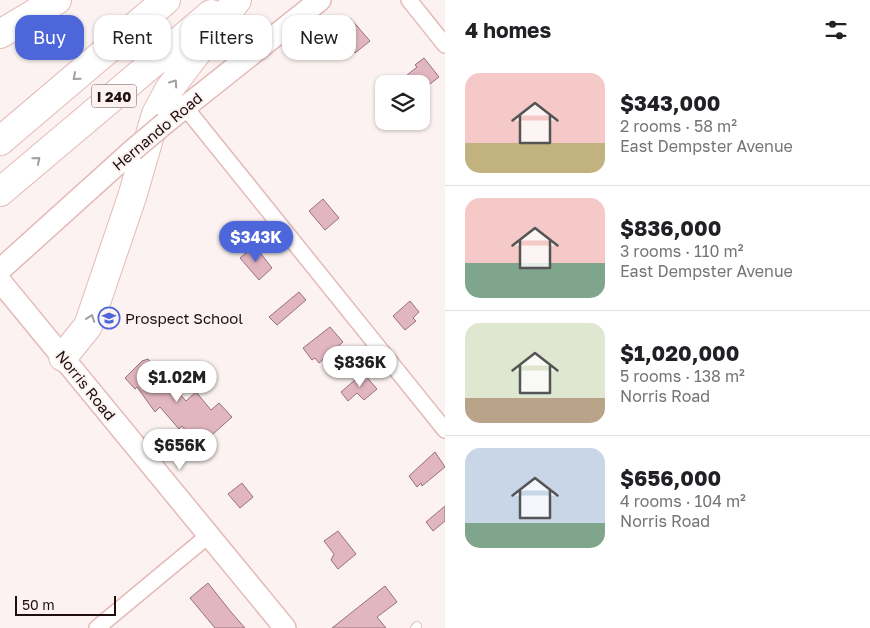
<!DOCTYPE html>
<meta charset="utf-8">
<style>
:root{--surface:#fff;--page:#f6f6f6;--text:#202124;--muted:#757577;--line:#e0e0e0;--accent:#4d67db}
body{margin:0;font-family:"Golos Text",sans-serif;background:var(--page);color:var(--text);height:100vh;display:flex;flex-direction:column;font-size:19px;white-space:nowrap}
*{box-sizing:border-box;margin:0}
p{font-size:16px;color:var(--muted)}
.icon{flex:none;width:28px;height:28px;fill:none;stroke:currentColor;stroke-width:2;stroke-linecap:round;stroke-linejoin:round}
.map{position:relative;flex:1;overflow:hidden}
.sheet{display:flex;flex-direction:column;background:var(--surface);width:425px}
.sheet>*{flex:none}
.top-card{position:absolute;left:15px;top:15px;width:355px;height:45px;display:flex;gap:10px}
.tools{position:absolute;left:375px;top:75px;display:grid;gap:10px}
.tools a{display:grid;place-items:center;width:55px;height:55px;border-radius:10px;background:var(--surface);box-shadow:0 1px 4px #0004;font-size:25px}
.scale{position:absolute;left:15px;bottom:12px;width:101px;box-sizing:border-box;padding-left:5px;border:2px solid #1f100f;border-top:0;font-size:14px;line-height:18px;white-space:nowrap;color:#1f100f;-webkit-text-stroke:4px #fbf2f1;paint-order:stroke}
.price{position:absolute;translate:-50% -42px;padding:0 11px;border-radius:18px;background:#fff;color:#222;font-size:16px;line-height:32px;filter:drop-shadow(0 1px 2px #0008)}
.price::after{content:'';position:absolute;left:50%;top:30px;width:15px;height:11px;margin-left:-8px;background:inherit;clip-path:polygon(0 0,100% 0,50% 100%)}
.price.selected{background:var(--accent);color:#fff}
ul{padding:0;list-style:none}
li{display:flex;align-items:center;gap:15px;height:125px;padding:0 20px}
li+li{border-top:1px solid var(--line)}
li span{display:grid;place-items:center;flex:none;width:140px;height:100px;border-radius:15px;color:#555}
li>.icon{margin-inline-start:auto}
span .icon{width:60px;height:60px;fill:#fffc;stroke-width:1}
li b{font-size:21px}
h2{display:flex;justify-content:space-between;align-items:center;height:60px;padding:0 20px;font-size:21px}
.pill{padding:0 18px;border-radius:15px;background:var(--surface);box-shadow:0 1px 4px #0004;font-size:18px;line-height:45px}
.pill.selected{background:var(--accent);color:#fff}
main{display:flex;flex:1;min-height:0}
.map>svg:first-child{display:block}
</style>
<main>
<div class="map">
<svg width="445" height="628" viewBox="0 0 445 628">
<rect width="100%" height="100%" fill="#fbf2f1"/>
<path fill="#e1b6c1" stroke="#97717b" d="M350 18 370 41 355 53 335 30Z
M424 58 439 77 421 91V84H396L417 67 415 65Z
M323 199 339 218 325 230 309 211Z
M255 246 272 268 259 280 240 258Z
M299 292 306 300 277 325 269 317Z
M410 301 419 312 413 318 416 321 405 330 393 316Z
M330 327 343 342 319 363 315 358 312 360 303 348Z
M148 359 186 401 196 392 211 410 219 403 232 417 204 442 198 435 193 439 182 426 179 429 160 407 155 412 137 387 135 389 125 378 142 361Z
M363 373 377 389 364 400 357 393 348 401 341 392Z
M435 452 445 467 422 486 421 483 417 487 409 476Z
M242 483 253 497 240 508 228 494Z
M445 506V521L433 531 426 522Z
M338 531 356 554 338 569 331 560 334 554 324 541Z
M208 583 231 612 245 628H215L190 598Z
M385 586 397 602 377 617 386 628H332Z"/>
<g fill="none" stroke-linecap="round" stroke-linejoin="round">
<g stroke="#e4bab6" stroke-width="10">
<path id="lane" d="M415 628 417 626"/>
</g>
<g stroke="#e4bab6" stroke-width="18">
<path id="street" d="M409 0 445 45
M185 107 445 430
M97 628 209 535"/>
</g>
<g stroke="#e4bab6" stroke-width="24">
<path id="secondary" d="M165 123 320 0
M0 270 133 150
M0 281 285 628"/>
</g>
<g stroke="#e4bab6" stroke-width="30">
<path id="highway" d="M0 34 57 0
M0 141 166 0
M0 192 211 14
M63 357 88 326 132 197 156 114 170 88 237 0"/>
</g>
<use href="#lane" stroke="#fff" stroke-width="8"/>
<use href="#street" stroke="#fff" stroke-width="15"/>
<use href="#secondary" stroke="#fff" stroke-width="21"/>
<use href="#highway" stroke="#fff" stroke-width="28"/>
<g stroke="#e4bab6" stroke-width="24" stroke-linecap="butt">
<path id="secondary-bridge" d="M133 150 165 123"/>
</g>
<use href="#secondary-bridge" stroke="#fff" stroke-width="21"/>
</g>
<defs><path id="oneway-chevron" d="M-2-3.5L2.5 0L-2 3.5" fill="none" stroke-width="1.6" stroke-linecap="round" stroke-linejoin="round" transform="scale(1.25)"/></defs>
<g stroke="#a59f9f">
<use href="#oneway-chevron" transform="translate(76 77) rotate(140)"/>
<use href="#oneway-chevron" transform="translate(174 83) rotate(-55)"/>
<use href="#oneway-chevron" transform="translate(37 160) rotate(-40)"/>
<use href="#oneway-chevron" transform="translate(91 318) rotate(-70)"/>
</g>
<defs>
<g id="school-ring" transform="scale(1.125)"><circle r="9.5" fill="#fbf2f1" stroke="#4d67db" stroke-width="1.5"/><path d="M0-5L7-2L0 1L-7-2ZM-4 1L0 2.5L4 1V4Q0 6-4 4Z" fill="#4d67db"/></g>
</defs>
<g fill-rule="evenodd">
<use href="#school-ring" x="109" y="318"/>
</g>
<g text-anchor="middle" dominant-baseline="central" stroke-width="4" stroke-linejoin="round" paint-order="stroke">
<rect fill="#fbf2f1" stroke="#615453" stroke-width="1" x="91.5" y="84.5" width="45" height="23" rx="4"/>
<g font-size="14" font-weight="bold" fill="#1f100f">
<text x="114" y="96">I 240</text>
</g>
<g font-size="15" fill="#1f100f" stroke="#fbf2f1">
<text transform="translate(157 131) rotate(-40)">Hernando Road</text>
<text transform="translate(86 385) rotate(51)">Norris Road</text>
</g>
<g font-size="15" fill="#1f100f" stroke="#fbf2f1" text-anchor="start">
<text x="125" y="318">Prospect School</text>
</g>
</g>
</svg>
<div class="tools">
<a><svg class="icon" aria-label="layers" viewBox="0 0 24 24"><path d="M12 4l9 5-9 5-9-5zM3 14l9 5 9-5"/></svg></a>
</div>
<div class="scale">50 m</div>
<b class="price selected" style="left:256px;top:263px">$343K</b>
<b class="price" style="left:360px;top:388px">$836K</b>
<b class="price" style="left:177px;top:403px">$1.02M</b>
<b class="price" style="left:180px;top:471px">$656K</b>
<div class="top-card">
<a class="pill selected">Buy</a>
<a class="pill">Rent</a>
<a class="pill">Filters</a>
<a class="pill">New</a>
</div>
</div>
<section class="sheet">
<h2>4 homes<svg class="icon" aria-label="filters" viewBox="0 0 24 24"><path d="M4 7h16M4 17h16"/><circle cx="9" cy="7" r="2"/><circle cx="15" cy="17" r="2"/></svg></h2>
<ul>
<li><span style="background:linear-gradient(#f6c9c9 70%,#c2b280 0)"><svg class="icon" aria-label="home" viewBox="0 0 24 24"><path d="M3 11l9-7 9 7M6 9v11h12V9"/></svg></span><div><b>$343,000</b><p>2 rooms · 58 m²</p><p>East Dempster Avenue</p></div></li>
<li><span style="background:linear-gradient(#f6c9c9 65%,#7fa58c 0)"><svg class="icon" aria-label="home" viewBox="0 0 24 24"><path d="M3 11l9-7 9 7M6 9v11h12V9"/></svg></span><div><b>$836,000</b><p>3 rooms · 110 m²</p><p>East Dempster Avenue</p></div></li>
<li><span style="background:linear-gradient(#dfe7d0 75%,#b9a48a 0)"><svg class="icon" aria-label="home" viewBox="0 0 24 24"><path d="M3 11l9-7 9 7M6 9v11h12V9"/></svg></span><div><b>$1,020,000</b><p>5 rooms · 138 m²</p><p>Norris Road</p></div></li>
<li><span style="background:linear-gradient(#c9d6e8 75%,#7fa58c 0)"><svg class="icon" aria-label="home" viewBox="0 0 24 24"><path d="M3 11l9-7 9 7M6 9v11h12V9"/></svg></span><div><b>$656,000</b><p>4 rooms · 104 m²</p><p>Norris Road</p></div></li>
</ul>
</section>
</main>
